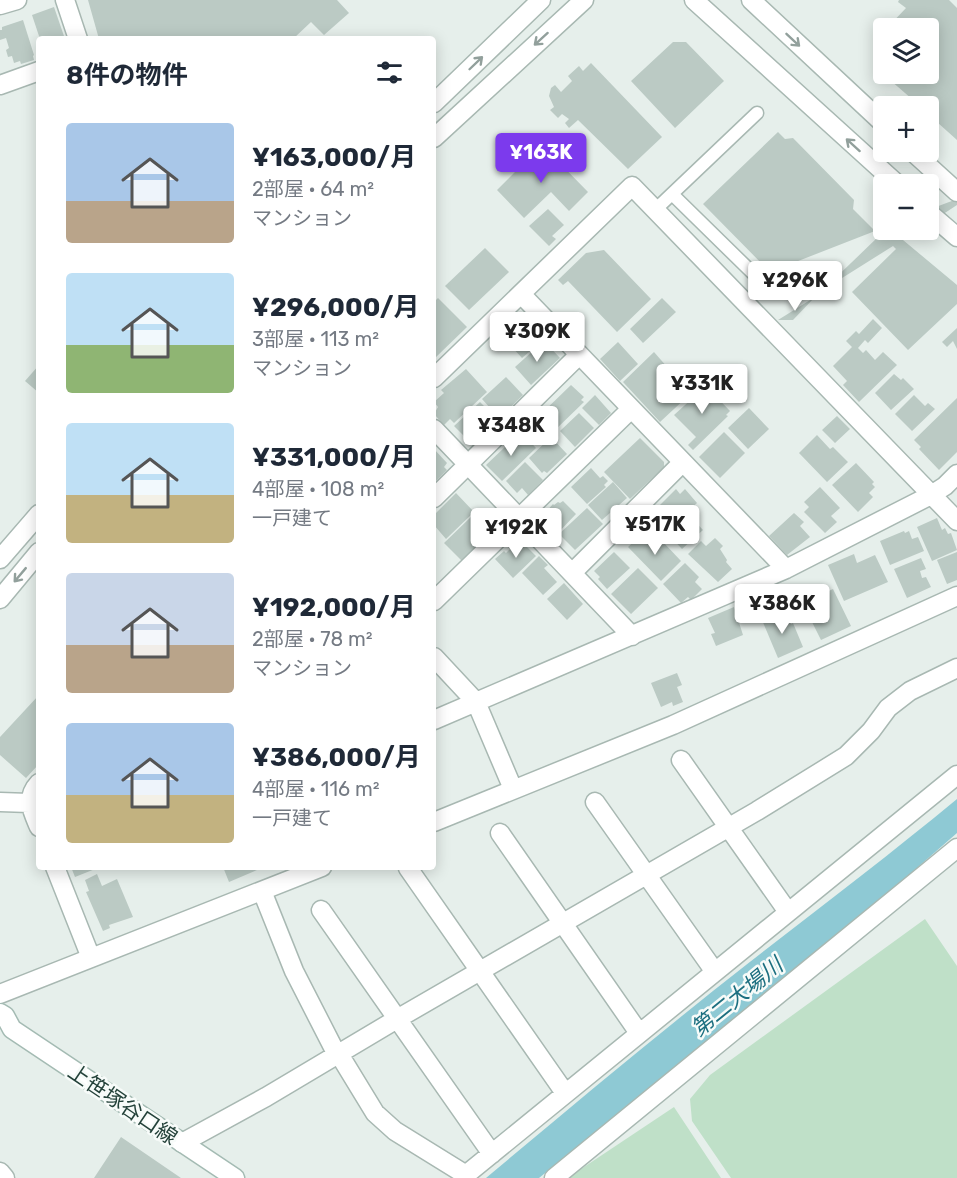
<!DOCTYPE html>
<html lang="ja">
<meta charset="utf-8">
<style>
:root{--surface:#fff;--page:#f2f2f3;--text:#1f2937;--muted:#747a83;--accent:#7c3aed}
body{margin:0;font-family:Rubik,"Noto Sans JP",sans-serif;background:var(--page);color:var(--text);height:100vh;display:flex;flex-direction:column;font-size:22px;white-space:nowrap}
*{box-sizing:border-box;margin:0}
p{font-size:20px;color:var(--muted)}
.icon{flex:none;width:33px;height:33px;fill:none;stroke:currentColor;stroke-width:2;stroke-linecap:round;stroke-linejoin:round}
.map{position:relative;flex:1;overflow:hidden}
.drawer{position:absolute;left:36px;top:36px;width:400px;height:834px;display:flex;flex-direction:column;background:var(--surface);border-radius:6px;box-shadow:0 3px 15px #0003}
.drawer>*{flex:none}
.fabs{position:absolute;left:873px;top:18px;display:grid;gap:12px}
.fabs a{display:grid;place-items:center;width:66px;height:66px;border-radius:6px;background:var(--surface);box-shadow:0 3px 15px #0003;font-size:30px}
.price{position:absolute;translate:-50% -51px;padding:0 14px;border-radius:6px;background:#fff;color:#222;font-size:20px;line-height:39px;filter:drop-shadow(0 2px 3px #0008)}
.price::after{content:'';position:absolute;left:50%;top:36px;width:18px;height:14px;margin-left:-9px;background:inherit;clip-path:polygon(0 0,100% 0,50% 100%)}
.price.selected{background:var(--accent);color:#fff}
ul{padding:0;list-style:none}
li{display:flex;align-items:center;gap:18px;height:150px;padding:0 30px}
li span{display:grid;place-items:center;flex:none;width:168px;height:120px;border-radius:6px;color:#555}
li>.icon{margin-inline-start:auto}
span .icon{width:72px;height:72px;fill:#fffc;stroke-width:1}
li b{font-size:26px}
h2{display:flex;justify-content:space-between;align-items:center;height:72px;padding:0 30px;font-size:26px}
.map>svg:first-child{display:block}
</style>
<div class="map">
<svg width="957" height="1178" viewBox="0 0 957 1178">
<rect width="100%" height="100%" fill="#e6efeb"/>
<path fill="#bfe0c8" d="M925 919 957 966V1178H731L692 1121 690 1099 710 1075Z
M674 1107 721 1178H570L569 1177Z"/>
<path fill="#8ec9d4" d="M957 799V833L856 921 539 1178H486C572 1106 658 1034 746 965 817 910 888 856 957 799Z"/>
<path fill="#bbcac4" d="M88 0H337L349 13 324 35 311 22 293 39H99Z
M899 0H949L957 8V140L928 114V106H920L875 67 884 58V74H928V28H887L906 8 898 2Z
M54 7 65 39H40L32 15Z
M23 20 34 55 33 56 34 60 21 64 20 61 14 63 12 56 8 57 6 50 9 48 6 38 0 40V30H2V27Z
M673 42H686L724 81 675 128 631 81Z
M591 63 662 137 628 169 578 120 569 128 565 123 569 119 562 114 558 118 550 110 554 107 549 96 551 88 555 85 561 92 572 81 568 76 579 66 583 71Z
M778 132 785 139 793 138 854 200 853 209 875 231 884 228V230H920L903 240 957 285V304L908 350 852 292 896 249 893 246 823 290 879 236 875 231 770 272 703 204Z
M542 145 588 192 569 211 551 192 524 218 497 190Z
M957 199V205L928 224V210Z
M548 209 564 225 552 236 556 239 549 246 529 226Z
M485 248 509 272 469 310 445 286Z
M604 250 651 299 617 332 568 281 563 285 558 280 586 253Z
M815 297 793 320H778Z
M438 298 467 327 434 359V302Z
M662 298 676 312 643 343 630 329Z
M526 317 545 338 522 358 499 333 512 321 516 326Z
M873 319 882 328 868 343 865 340 858 348 863 353 866 350 875 360 883 352 897 365 859 402 843 385 847 381 833 366 852 347 846 341 856 331 859 334Z
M957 328V349L953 341 947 347 942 342Z
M544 341 560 358 531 385 515 367Z
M618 342 638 364 620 381 600 359Z
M654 352 668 368 665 371 688 396 660 422 623 382Z
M39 365V393L25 381Z
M466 369 487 392 454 423 450 419 444 425 434 414 438 407 434 402 444 393 441 390Z
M894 374 901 380 903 378 914 389 891 410 875 393Z
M506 377 523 395 499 418 482 399Z
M571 385 584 397 581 400 584 402 554 431 539 416Z
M706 386 730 411 726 415 728 416 693 450 688 445 696 437 674 415Z
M595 395 611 413 599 425 582 408Z
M914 395 925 406 928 403 935 409 912 431 895 414Z
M957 398V452L939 470 919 449 921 447 914 440Z
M480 402 495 417 487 425 482 420 477 424 482 429 469 441 454 426Z
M749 408 769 429 748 449 728 428Z
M579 413 594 428 575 447 560 431Z
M837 416 850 429 835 443 822 430Z
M521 432 536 448 502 481 486 465Z
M724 432 745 453 720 478 699 457Z
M817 435 830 449 833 447 848 462 827 482 799 453Z
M551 437 567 454 547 473 544 471 542 473 529 458Z
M640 438 664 462V467L630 499 604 472Z
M434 449 447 463 444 467 447 470 434 483Z
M525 462 543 480 528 495 522 488 517 493 506 481Z
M856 463 874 482 872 484 875 487 869 493 873 497 858 512 832 485Z
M591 468 600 478 603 476 608 481 604 485 606 487 587 504 571 487Z
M613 482 627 498 602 520 588 505Z
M820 487 840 508 831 516 837 522 825 533 804 512 809 507 804 502Z
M676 489 680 494 685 489 697 503 665 534 648 517Z
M456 493 474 512 446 539 434 525V515Z
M563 501 576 514 554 537 541 524 542 516 553 504 554 505 558 502 560 503Z
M587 508 603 524 575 550 559 534Z
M794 513 804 522 800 526 810 537 787 555 769 536Z
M474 514 491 533 462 561 444 543Z
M689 515 703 530 682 549 669 535Z
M937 518 942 530 945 528 948 534 951 533 957 550 932 561 917 527Z
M904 531 905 533 909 531 912 539 918 537 924 551 890 565 880 541Z
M642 534 651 544 655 539 662 545 664 543 681 561 661 581 628 547Z
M715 538 723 546 720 549 727 560 726 562 732 569 718 582 688 554 701 541 706 546Z
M513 543H523L536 556 513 578 495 559 504 551 506 553 510 549 508 547Z
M614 552 630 568 607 589 598 579 600 577 594 571Z
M957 552V580L947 584 937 560Z
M854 554 857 563 875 555 888 582 844 601 828 565Z
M539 556 548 565 544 568 557 582 543 595 522 573Z
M921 558 926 569 920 571 922 578 926 577 931 587 907 598 894 569Z
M685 563 699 577 695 582 702 589 691 600 688 597 681 603 663 584Z
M638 568 658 588 631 614 611 594Z
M564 583 583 604 567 620 547 599Z
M822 587 824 593 833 589 851 626 821 640 803 604 813 599 810 593Z
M734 607 743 635 716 646 711 634 715 633 708 618Z
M773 615 775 620 787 615 791 624 793 623 803 647 778 658 762 620Z
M677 673 682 685 677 687 683 702 673 706 672 702 661 707 651 683Z
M38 696 39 764 26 778 0 755V737Z
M71 867H100L75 877Z
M223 867H264L229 882Z
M97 874 102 886 117 879 133 917 109 925 110 928 103 931 86 892 89 891 85 880Z
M121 1137 181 1178H94Z"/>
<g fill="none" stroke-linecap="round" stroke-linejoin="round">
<g stroke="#a8b8b2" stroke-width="15">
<path id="service" d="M672 194 770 290 776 289
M655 210 757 113"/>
</g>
<g stroke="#a8b8b2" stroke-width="21">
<path id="minor" d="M65 0 78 39
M0 5 17 0
M0 85 39 71
M522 295 786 569
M434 378 632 186 957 521
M434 429 632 636
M434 498 579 355
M572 573 682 463
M434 601 631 409
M434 657 476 702 513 789
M434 720 786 569 931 495 945 486 957 474
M681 760 788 912
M39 783C25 798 32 811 39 827
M0 802 29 803
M595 802 715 972
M434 822 673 725 957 596
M500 833 639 1033
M55 867 91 958
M408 868 565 1093
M262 891 294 971 337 1055
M321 910 492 1154
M0 994 322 867
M339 1054 375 1113 395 1131 466 1175
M182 1143 266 1097 397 1019 757 811 846 756 871 731 888 708 910 691 957 668
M0 1172 5 1178
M462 1178 957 775
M554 1178 957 848"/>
</g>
<g stroke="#a8b8b2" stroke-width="21">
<path id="tertiary" d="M694 0 897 184
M751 0 884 124
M434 103 541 0
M434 138 584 0
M913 152 957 192
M928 212 957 237
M0 559 39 514
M0 599 39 552"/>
</g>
<g stroke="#a4bbb3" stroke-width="21">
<path id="secondary" d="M0 1013 5 1016 12 1029 235 1178"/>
</g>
<use href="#service" stroke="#fff" stroke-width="12"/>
<use href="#minor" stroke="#fff" stroke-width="18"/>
<use href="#tertiary" stroke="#fff" stroke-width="18"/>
<use href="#secondary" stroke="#fff" stroke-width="18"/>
</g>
<defs><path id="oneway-shaft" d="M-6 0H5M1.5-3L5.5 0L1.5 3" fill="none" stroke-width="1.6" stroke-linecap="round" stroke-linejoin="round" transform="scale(1.5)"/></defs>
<g stroke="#92a09c">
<use href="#oneway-shaft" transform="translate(541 39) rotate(138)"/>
<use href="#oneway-shaft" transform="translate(793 40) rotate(43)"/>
<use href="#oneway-shaft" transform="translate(476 63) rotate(-44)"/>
<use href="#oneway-shaft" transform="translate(853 145) rotate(-138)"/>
<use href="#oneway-shaft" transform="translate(20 575) rotate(130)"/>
</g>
<g text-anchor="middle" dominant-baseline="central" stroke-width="5" stroke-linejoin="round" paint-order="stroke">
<g font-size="21" fill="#24423a" stroke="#f7fbf9">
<text transform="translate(123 1104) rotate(34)">上笹塚谷口線</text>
</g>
<g font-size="22" font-style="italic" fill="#1c6f80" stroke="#f7fbf9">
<text transform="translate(737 997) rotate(-39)">第二大場川</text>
</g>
</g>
</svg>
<div class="fabs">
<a><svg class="icon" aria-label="layers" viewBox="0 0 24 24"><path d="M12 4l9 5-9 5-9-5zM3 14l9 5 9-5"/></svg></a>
<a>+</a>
<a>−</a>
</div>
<b class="price selected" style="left:541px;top:184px">¥163K</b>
<b class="price" style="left:795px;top:312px">¥296K</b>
<b class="price" style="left:537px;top:363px">¥309K</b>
<b class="price" style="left:702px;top:415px">¥331K</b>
<b class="price" style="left:511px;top:457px">¥348K</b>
<b class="price" style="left:655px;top:556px">¥517K</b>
<b class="price" style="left:516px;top:559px">¥192K</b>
<b class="price" style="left:782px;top:635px">¥386K</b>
<section class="drawer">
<h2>8件の物件<svg class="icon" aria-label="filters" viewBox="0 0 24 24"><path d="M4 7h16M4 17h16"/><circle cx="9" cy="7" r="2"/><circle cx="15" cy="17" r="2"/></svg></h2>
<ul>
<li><span style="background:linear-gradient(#a9c7e8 65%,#b9a48a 0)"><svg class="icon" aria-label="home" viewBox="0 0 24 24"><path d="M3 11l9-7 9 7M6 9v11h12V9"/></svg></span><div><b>¥163,000/月</b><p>2部屋 · 64 m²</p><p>マンション</p></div></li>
<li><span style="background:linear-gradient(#bfe0f5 60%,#8fb573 0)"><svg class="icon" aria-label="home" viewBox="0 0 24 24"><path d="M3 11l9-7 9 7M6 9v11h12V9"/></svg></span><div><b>¥296,000/月</b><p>3部屋 · 113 m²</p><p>マンション</p></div></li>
<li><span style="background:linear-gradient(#bfe0f5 60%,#c2b280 0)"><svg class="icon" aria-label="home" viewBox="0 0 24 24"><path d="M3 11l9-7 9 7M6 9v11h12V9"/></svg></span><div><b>¥331,000/月</b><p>4部屋 · 108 m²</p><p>一戸建て</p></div></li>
<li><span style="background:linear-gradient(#c9d6e8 60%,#b9a48a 0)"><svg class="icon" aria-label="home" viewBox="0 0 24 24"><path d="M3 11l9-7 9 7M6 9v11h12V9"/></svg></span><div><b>¥192,000/月</b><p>2部屋 · 78 m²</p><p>マンション</p></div></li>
<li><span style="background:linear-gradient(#a9c7e8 60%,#c2b280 0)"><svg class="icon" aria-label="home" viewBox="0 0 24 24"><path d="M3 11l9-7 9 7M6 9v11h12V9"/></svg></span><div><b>¥386,000/月</b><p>4部屋 · 116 m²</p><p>一戸建て</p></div></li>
</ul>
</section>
</div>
